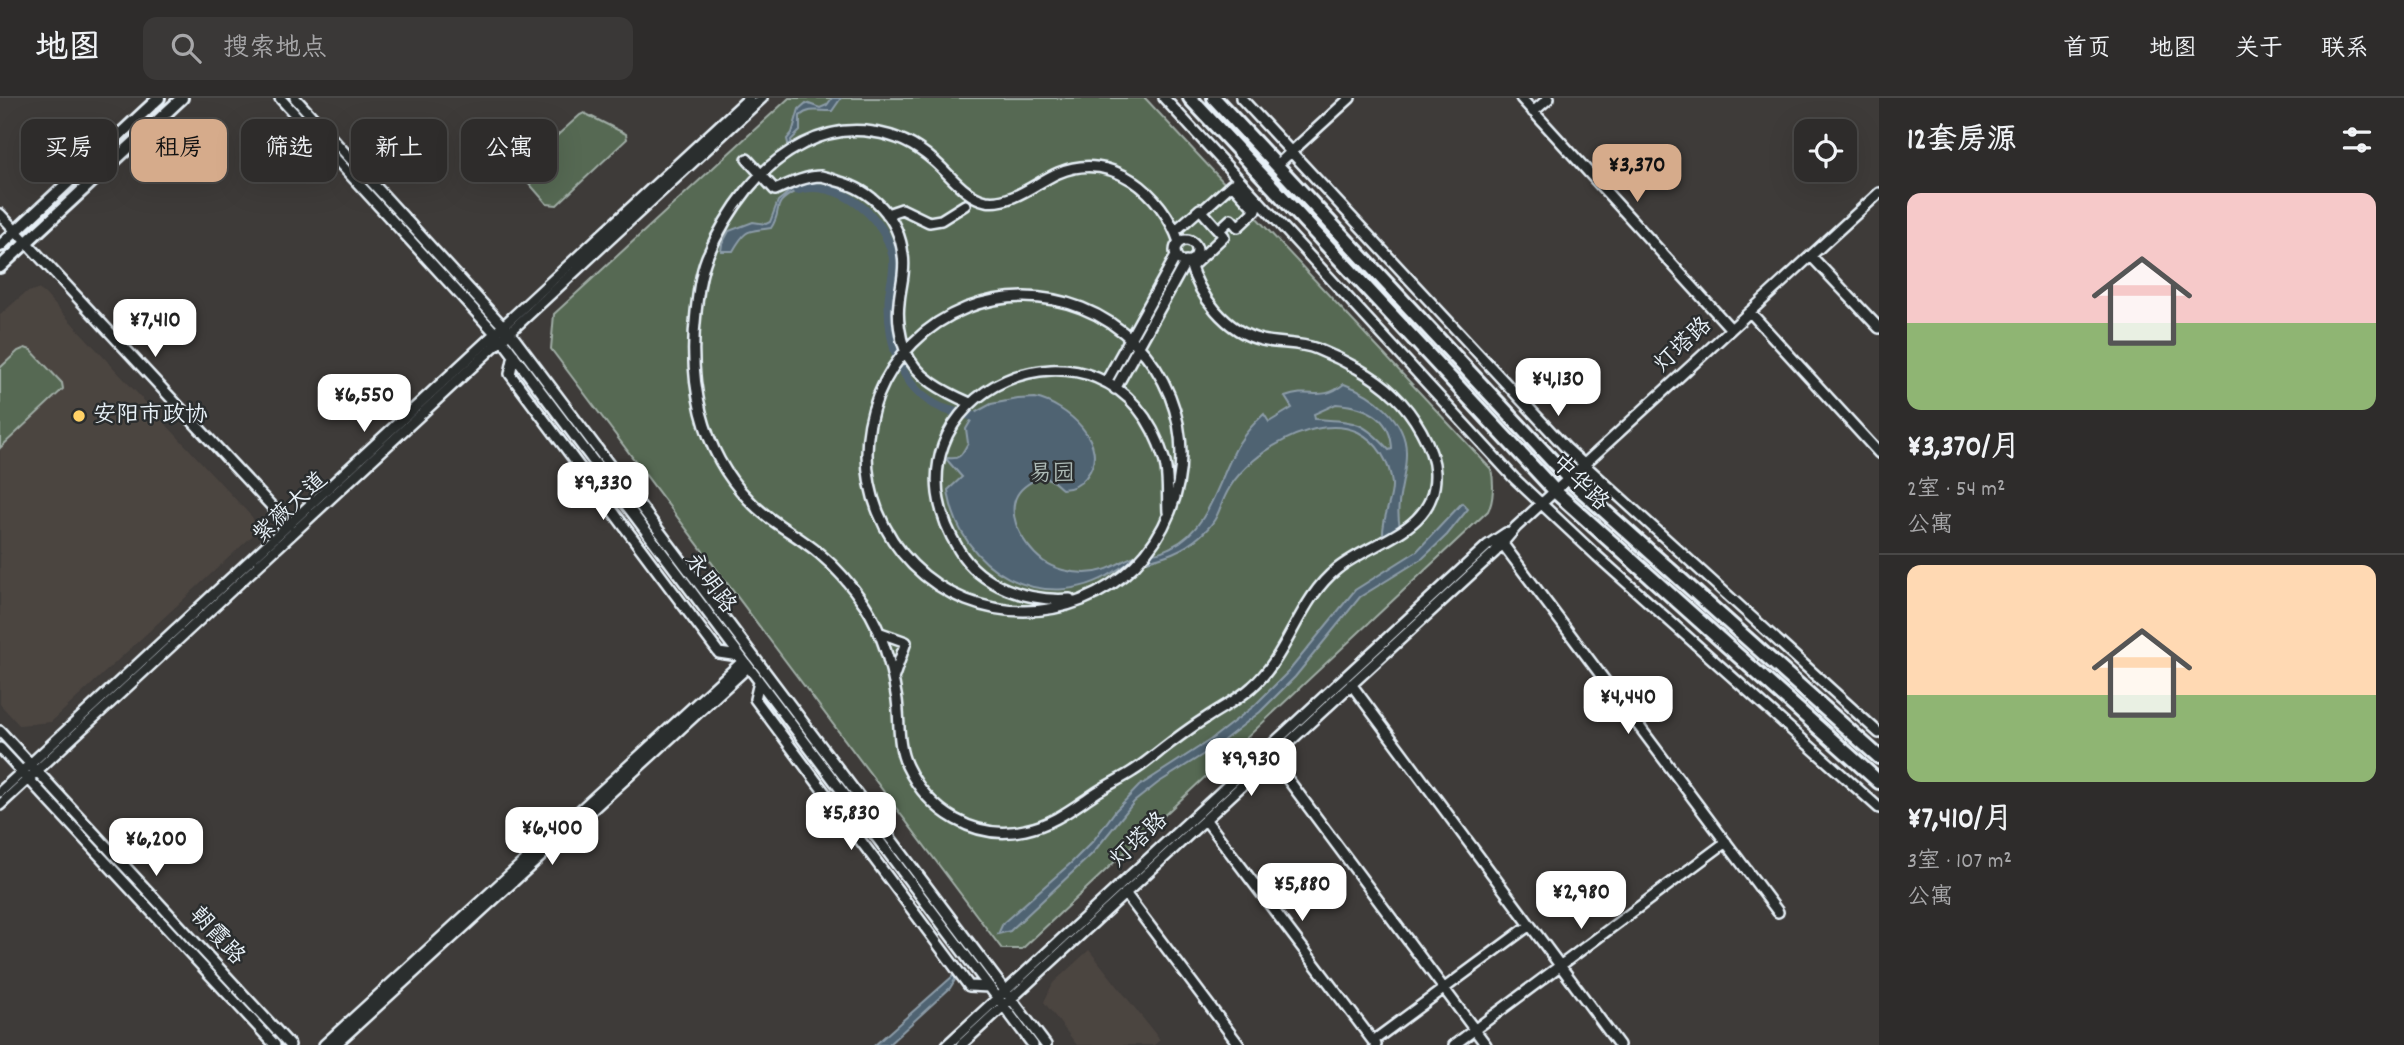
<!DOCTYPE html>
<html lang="zh">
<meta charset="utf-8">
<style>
:root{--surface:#2e2c2b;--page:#3a3837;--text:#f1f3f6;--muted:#a7a7a9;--line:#494847;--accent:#d6ab8b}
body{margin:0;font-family:Dekko,"LXGW WenKai TC",sans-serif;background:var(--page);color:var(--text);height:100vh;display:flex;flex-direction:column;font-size:26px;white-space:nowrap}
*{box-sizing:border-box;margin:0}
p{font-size:23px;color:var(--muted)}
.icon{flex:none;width:38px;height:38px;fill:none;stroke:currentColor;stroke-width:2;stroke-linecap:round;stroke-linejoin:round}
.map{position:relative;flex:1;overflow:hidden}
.side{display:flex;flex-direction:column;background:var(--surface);width:525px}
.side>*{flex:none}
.banner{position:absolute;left:21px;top:21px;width:665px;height:63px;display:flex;gap:14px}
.controls{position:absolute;left:1794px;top:21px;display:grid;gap:14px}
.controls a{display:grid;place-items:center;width:63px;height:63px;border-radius:14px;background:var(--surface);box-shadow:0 7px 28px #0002,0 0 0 2px var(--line);font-size:35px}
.price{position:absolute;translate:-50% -60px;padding:0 16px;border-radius:14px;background:#fff;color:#222;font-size:23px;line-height:46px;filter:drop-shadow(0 2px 4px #0008)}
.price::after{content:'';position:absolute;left:50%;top:42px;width:21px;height:16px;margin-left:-10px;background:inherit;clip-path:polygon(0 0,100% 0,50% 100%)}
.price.selected{background:var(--accent);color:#111}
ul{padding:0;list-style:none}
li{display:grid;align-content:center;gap:14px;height:371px;padding:0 28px}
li+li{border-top:2px solid var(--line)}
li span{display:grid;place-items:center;height:217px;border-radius:14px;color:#555}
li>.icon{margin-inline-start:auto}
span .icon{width:126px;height:126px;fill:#fffc;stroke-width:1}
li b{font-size:30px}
h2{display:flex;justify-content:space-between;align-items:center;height:84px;padding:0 28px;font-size:30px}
.pill{padding:0 24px;border-radius:14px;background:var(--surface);box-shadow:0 7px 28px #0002,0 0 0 2px var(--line);font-size:24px;line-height:63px}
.pill.selected{background:var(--accent);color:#111}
header{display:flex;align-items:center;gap:42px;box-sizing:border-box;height:98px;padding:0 35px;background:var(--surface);border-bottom:2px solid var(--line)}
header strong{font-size:33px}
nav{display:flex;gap:38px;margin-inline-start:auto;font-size:24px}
.search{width:490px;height:63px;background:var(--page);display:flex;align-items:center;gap:18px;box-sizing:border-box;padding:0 24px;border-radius:14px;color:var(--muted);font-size:26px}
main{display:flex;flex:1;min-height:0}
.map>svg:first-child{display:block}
</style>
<header>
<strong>地图</strong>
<div class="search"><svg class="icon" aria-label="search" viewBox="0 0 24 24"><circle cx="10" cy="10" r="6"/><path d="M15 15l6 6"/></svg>搜索地点</div>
<nav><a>首页</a><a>地图</a><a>关于</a><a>联系</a></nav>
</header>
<main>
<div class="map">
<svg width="1879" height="947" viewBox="0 0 1879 947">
<rect width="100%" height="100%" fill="#3e3b39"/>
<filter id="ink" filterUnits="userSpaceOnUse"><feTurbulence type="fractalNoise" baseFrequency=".0143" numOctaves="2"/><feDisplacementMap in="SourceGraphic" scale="14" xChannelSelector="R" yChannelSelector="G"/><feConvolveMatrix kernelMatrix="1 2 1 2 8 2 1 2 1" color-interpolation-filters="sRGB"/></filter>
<g filter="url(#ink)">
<path fill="#4c4541" d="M38 191 44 195 252 419 256 428 252 438 51 624 19 627 0 606V217L25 195Z
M1089 852 1160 942 1154 947H1077L1044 904 1053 885Z"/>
<path fill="#576953" stroke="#a0ada6" stroke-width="2" d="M789 0H1145L1491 371C1494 382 1494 403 1488 413L1022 851H1002L551 251 554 216Z
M584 15 626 36 627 41 557 107 547 106 520 75 521 70 580 17Z
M25 250 31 252 62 285 63 291 0 350V270L18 253Z"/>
<path fill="#4f6372" stroke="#8c9ca8" stroke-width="2" fill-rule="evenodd" d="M832 0H841L832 13C820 14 810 9 800 18V33L791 42 792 48 789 50 787 41 792 35 799 11 806 5 820 10 827 7Z
M796 88V93C769 107 784 111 771 130 748 134 747 129 733 153H721L722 146 729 133 753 124 766 126 770 124 778 103Z
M1344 286C1372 296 1406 321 1406 354 1407 380 1394 404 1400 429L1383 438C1382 418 1393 402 1392 386 1390 365 1378 344 1358 334 1317 315 1252 353 1230 389 1217 410 1222 419 1200 438 1183 453 1164 459 1142 464L1150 454C1158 456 1164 452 1171 449 1211 430 1218 380 1239 345 1246 334 1254 325 1264 316L1269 324 1292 310 1285 299C1311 289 1320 305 1344 286ZM1336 306C1364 308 1391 318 1392 351L1389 352C1361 321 1354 324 1315 321L1314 316Z
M1035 300C1065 306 1113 346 1086 379 1080 387 1072 391 1062 391 1058 388 1054 383 1049 381 1042 379 1034 382 1028 386 998 406 1021 446 1043 463 1054 471 1071 475 1085 475 1113 474 1118 462 1141 456 1133 465 1124 467 1114 474 1043 519 959 472 948 392L962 379 947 362 948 360C961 362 962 355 968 345L966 331 976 314 991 306 1018 301Z
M1462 405 1468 411 1447 437 1423 460 1360 499 1295 579 1260 614 1215 649 1158 685 1134 704 1092 756 1010 833 998 836 1003 825 1071 765 1093 743 1116 712 1139 688 1210 642 1254 608 1289 573 1355 492 1417 453Z
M962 870 950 890 888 947H875Z"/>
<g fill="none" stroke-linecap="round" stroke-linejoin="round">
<path stroke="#4f6372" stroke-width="9" d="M797 92C838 79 885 119 893 158 896 173 890 186 889 201 888 243 899 291 942 310 952 314 963 316 973 318"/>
<g stroke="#e8f1f8" stroke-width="14">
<path id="minor" d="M280 0 506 247 1033 947
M295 0 514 240 1046 947
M1164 0 1514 380 1597 458 1879 710
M1241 0 1566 350 1879 635
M1521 0 1731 231
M1533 14 1549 0
M747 61 775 92C789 86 806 78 821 78 826 79 832 81 837 83 873 92 899 120 903 157 906 174 900 189 899 205 897 220 900 239 905 252 916 280 945 294 970 305
M1277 67 1350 0
M1202 113 1232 86 1256 112 1238 129 1231 121 1219 132
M0 116 289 427
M887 116 902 111 929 124 941 122 965 107
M1175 133 1200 111 1224 138 1191 169
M1175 153a11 11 0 1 1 22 0a11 11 0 1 1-22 0Z
M1179 144C1162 95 1112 52 1058 75 1037 84 1012 107 986 103 965 99 949 75 933 62 916 47 896 37 873 34 824 26 778 54 747 92 731 112 717 136 707 159 700 177 698 196 696 214 688 281 700 352 749 402 769 424 798 437 820 456 838 471 852 488 865 507 882 533 892 571 897 602 900 625 897 647 907 668 929 714 975 743 1025 732 1052 727 1073 710 1094 696 1107 687 1121 681 1133 673 1146 665 1157 655 1169 646 1181 637 1193 628 1206 620 1222 609 1238 602 1252 589 1289 557 1298 502 1337 471 1373 442 1437 433 1435 375 1434 349 1413 315 1394 297 1375 278 1342 261 1317 251 1300 244 1280 246 1262 242 1226 234 1199 198 1189 163
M1811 158 1879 230
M867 356a157 157 0 1 1 314 0a157 157 0 1 1-314 0Z
M1750 214 1879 355
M514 257 510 276 719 555 739 558
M1106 284 1176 158
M1115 291 1186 163
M1502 445 1778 814
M1070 501C1029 504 981 489 959 452 863 295 1112 187 1164 361 1169 377 1167 397 1168 414
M878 534 906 544 893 581
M759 584 755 601 969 888 989 889
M1351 586 1619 947
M0 633 290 947
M0 650 275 947
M1272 660 1486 947
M0 694 749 0
M0 707 762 0
M1205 721 1376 947
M1125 795 1239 947
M1373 943 1530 827
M324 947 743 563
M335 947 748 569
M947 947 1488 447 1506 435
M961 947 1495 454 1516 429 1879 95
M1454 947 1726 744"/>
</g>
<g stroke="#e8f1f8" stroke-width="16">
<path id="major" d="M0 148 159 0
M0 169 182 0"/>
</g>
<g stroke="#e8f1f8" stroke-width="18">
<path id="highway" d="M1190 0 1558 396 1879 684
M1214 0 1571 383 1879 659"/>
</g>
<use href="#minor" stroke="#2a2d2e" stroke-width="9"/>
<use href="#major" stroke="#2a2d2e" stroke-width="10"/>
<use href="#highway" stroke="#2a2d2e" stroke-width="12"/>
</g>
</g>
<circle fill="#ffd166" stroke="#2a2d2e" stroke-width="2.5" cx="79" cy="318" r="7"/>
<g text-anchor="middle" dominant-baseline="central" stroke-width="5" stroke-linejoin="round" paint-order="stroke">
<g font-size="23" fill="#e8f1f8" stroke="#2a2d2e">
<text transform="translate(1684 248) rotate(-43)">灯塔路</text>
<text transform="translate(1579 386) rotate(44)">中华路</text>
<text transform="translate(291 411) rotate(-43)">紫薇大道</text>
<text transform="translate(709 486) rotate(53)">永明路</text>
<text transform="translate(1140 743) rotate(-43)">灯塔路</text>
<text transform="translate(216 839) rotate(47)">朝霞路</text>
</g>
<g font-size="23" fill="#e8f1f8" stroke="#2a2d2e" text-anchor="start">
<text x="93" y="318">安阳市政协</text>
</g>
<g font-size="23" fill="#aebbb6" stroke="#2a2d2e">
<text x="1052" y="377">易园</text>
</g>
</g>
</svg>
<div class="controls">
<a><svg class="icon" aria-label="locate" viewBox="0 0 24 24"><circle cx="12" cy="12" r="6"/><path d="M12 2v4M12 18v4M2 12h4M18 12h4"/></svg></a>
</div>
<b class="price selected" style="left:1637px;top:106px">¥3,370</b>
<b class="price" style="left:155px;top:261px">¥7,410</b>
<b class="price" style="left:1558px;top:320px">¥4,130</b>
<b class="price" style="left:364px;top:336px">¥6,550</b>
<b class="price" style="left:603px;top:424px">¥9,330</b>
<b class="price" style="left:1628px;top:638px">¥4,440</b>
<b class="price" style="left:1251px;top:700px">¥9,930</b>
<b class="price" style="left:851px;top:754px">¥5,830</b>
<b class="price" style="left:552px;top:769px">¥6,400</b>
<b class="price" style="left:156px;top:780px">¥6,200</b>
<b class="price" style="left:1302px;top:825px">¥5,880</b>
<b class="price" style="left:1581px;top:833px">¥2,980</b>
<div class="banner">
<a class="pill">买房</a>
<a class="pill selected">租房</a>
<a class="pill">筛选</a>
<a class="pill">新上</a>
<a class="pill">公寓</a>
</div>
</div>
<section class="side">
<h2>12套房源<svg class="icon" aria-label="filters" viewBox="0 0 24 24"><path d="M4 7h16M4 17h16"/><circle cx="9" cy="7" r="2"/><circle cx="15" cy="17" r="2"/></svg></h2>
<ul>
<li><span style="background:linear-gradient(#f6c9c9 60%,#8fb573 0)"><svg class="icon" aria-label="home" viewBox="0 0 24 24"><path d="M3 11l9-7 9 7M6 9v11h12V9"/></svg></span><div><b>¥3,370/月</b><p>2室 · 54 m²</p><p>公寓</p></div></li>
<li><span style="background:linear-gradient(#ffd9b3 60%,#8fb573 0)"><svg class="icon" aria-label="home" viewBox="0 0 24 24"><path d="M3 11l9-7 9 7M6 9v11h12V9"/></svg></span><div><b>¥7,410/月</b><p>3室 · 107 m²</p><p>公寓</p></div></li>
</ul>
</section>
</main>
